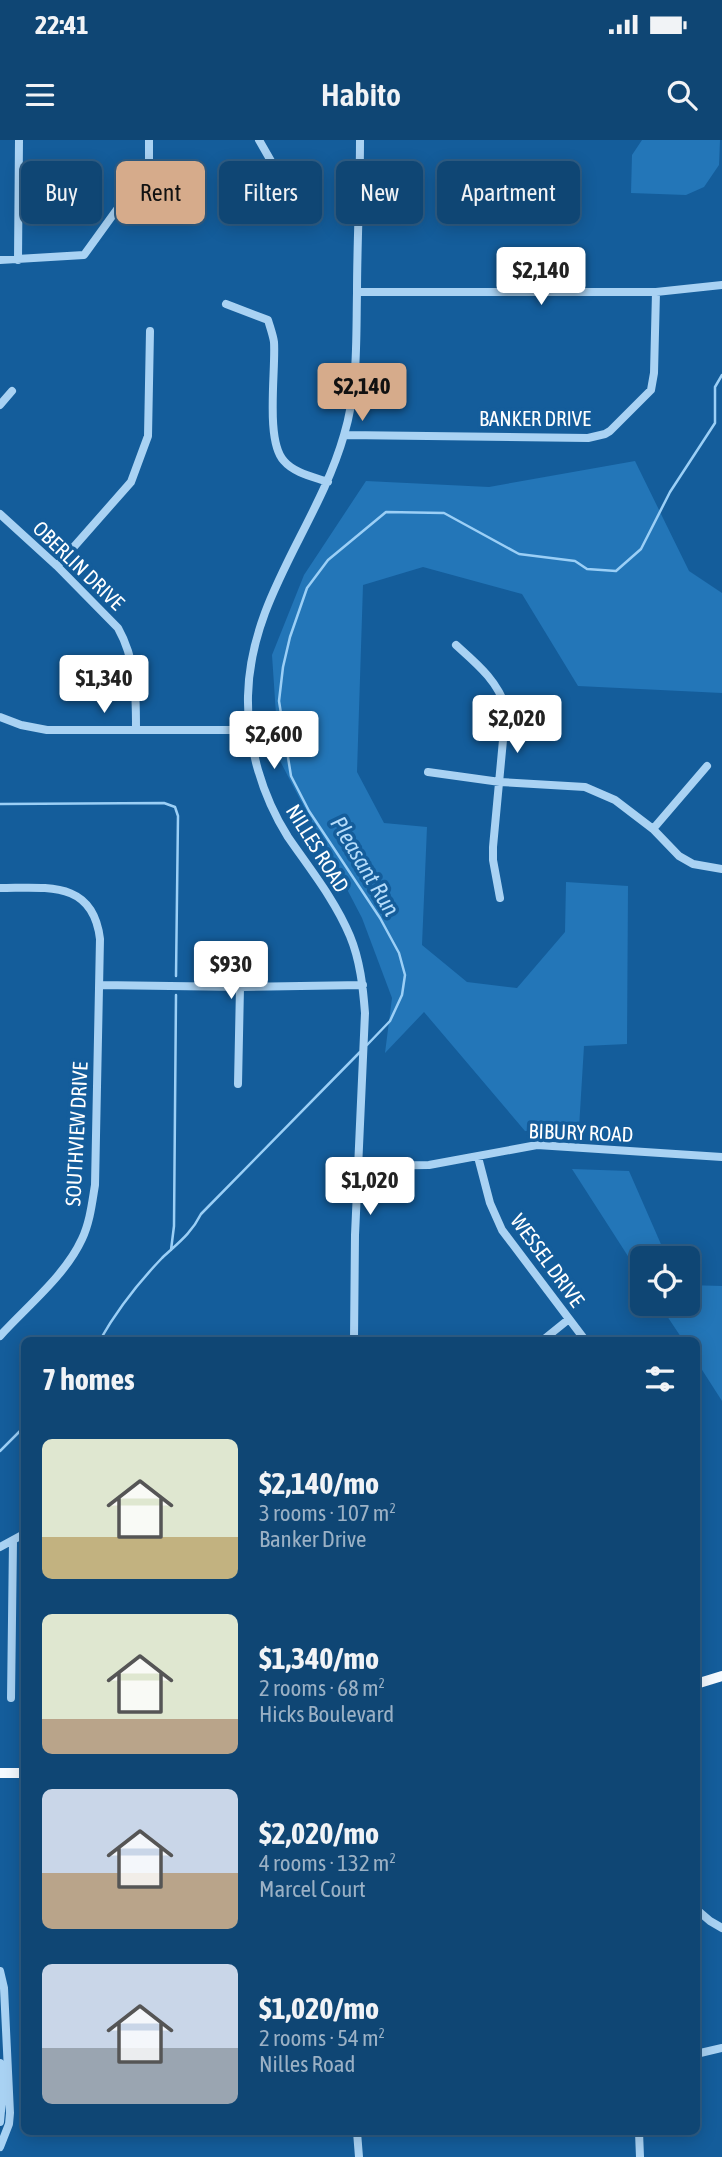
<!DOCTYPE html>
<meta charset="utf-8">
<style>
:root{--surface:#0f4674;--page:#184d79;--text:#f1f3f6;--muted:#9bb1c5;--line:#2f5e86;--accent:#d6ab8b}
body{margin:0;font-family:"Asap Condensed",sans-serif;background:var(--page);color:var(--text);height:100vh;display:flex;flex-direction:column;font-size:26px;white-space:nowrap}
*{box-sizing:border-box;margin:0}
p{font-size:23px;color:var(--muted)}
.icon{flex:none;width:38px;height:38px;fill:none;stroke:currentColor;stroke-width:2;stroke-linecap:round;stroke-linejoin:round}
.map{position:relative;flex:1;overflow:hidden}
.panel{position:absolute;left:21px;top:1197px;width:679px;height:798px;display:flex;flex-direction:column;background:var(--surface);border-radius:10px;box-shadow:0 4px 18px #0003,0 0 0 2px var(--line)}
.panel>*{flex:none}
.banner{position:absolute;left:21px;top:21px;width:681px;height:63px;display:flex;gap:14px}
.controls{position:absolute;left:630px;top:1106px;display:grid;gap:14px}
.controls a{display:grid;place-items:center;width:70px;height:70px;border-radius:10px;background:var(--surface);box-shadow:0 4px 18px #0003,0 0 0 2px var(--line);font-size:35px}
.price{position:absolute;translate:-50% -60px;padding:0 16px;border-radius:7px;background:#fff;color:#222;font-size:23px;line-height:46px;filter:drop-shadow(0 2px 4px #0008)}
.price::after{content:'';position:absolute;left:50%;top:42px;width:21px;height:16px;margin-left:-10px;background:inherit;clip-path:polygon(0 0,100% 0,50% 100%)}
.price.current{background:var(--accent);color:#111}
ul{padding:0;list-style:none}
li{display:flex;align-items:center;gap:21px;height:175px;padding:0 21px}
li span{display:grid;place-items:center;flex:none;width:196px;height:140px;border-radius:10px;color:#555}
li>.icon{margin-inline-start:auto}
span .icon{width:84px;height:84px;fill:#fffc;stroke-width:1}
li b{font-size:30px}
h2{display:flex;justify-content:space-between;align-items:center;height:84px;padding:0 21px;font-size:30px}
.pill{padding:0 24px;border-radius:10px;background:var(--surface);box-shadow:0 4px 18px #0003,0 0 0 2px var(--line);font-size:24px;line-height:63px}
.pill.current{background:var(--accent);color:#111}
.status{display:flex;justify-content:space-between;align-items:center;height:49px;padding:0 35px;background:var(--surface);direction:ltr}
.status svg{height:19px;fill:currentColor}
header{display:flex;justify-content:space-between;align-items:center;height:91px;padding:0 21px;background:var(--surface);font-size:32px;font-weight:600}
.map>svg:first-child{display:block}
</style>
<div class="status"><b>22:41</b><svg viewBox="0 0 49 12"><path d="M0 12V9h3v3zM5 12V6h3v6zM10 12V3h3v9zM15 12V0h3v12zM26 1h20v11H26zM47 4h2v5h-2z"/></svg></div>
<header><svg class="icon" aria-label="menu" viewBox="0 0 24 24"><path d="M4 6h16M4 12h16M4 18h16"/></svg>Habito<svg class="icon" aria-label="search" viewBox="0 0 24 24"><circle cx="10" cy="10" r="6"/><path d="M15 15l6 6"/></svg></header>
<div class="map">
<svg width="722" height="2017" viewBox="0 0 722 2017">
<rect width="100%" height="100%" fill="#145d9b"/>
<path fill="#2376b8" d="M642 0H720L719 25 704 47 686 55 631 53 632 15Z
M635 321 689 431 722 453V553L578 546 522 454 423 427 363 445 357 632 384 683 427 687 422 805 467 842 517 848 565 792 566 742 628 746 627 904 584 906 579 988 525 991 424 872 385 913 392 858 362 778 279 619 272 515 304 435 366 341 489 347Z
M572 1029 629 1031 667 1118H642V1138Z
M688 1145 722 1146V1261L697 1222 696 1200H683L659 1164H688Z"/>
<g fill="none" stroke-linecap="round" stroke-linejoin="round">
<path stroke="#9bcff6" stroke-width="2.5" d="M0 664 164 663 175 667 178 676 176 836
M367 905 390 881 402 855 405 835 399 813 380 778 309 671 291 636 279 561 283 527 290 497 307 448 328 420 386 372 444 373 519 414 575 421 587 429 616 431 641 409 670 352 715 283V247L722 235
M171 1110 174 1086 176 855
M100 1200C117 1170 138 1143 162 1118 178 1103 191 1094 201 1074L360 912
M0 1311 24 1287"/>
<path stroke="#a9d2f3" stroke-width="8" d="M244 64 277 63 287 49 259 0
M0 120 84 115 149 25V0
M18 120 19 0
M357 152H656L722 145
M226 164 268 180C270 187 273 195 274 202 276 230 265 301 284 321 294 333 314 337 328 342
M0 265 12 251
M345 295 588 298 605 294 610 291 651 250 654 233 656 152
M0 374 57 426 118 488C136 520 136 553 136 589
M57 426 131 342 148 296 150 191
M456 505C477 524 497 540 506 568L493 707V720L500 758
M0 577 21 585 47 590H250
M428 632 500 642 585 647 615 660 653 689 679 716 693 724 722 729
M653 689 707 626
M0 748C47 748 93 740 100 799L95 1045C92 1063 90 1082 82 1099 65 1136 27 1166 0 1196
M100 845 240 847 363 845
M238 944 240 847
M478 1017 490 1063 502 1090 585 1200
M357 1026 429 1025 537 1005 722 1017
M354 1200 355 1095 365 873C363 847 360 820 350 796 335 760 310 729 288 697 262 656 247 605 248 556 250 458 318 386 344 295 358 249 356 201 357 153 357 102 360 51 360 0
M543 1200 569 1179
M0 1407 24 1394
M11 1558 13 1401
M696 1769 710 1781 722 1788
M0 1831 4 1848 10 1973 9 1984 0 2007
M696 1914 722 1908
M0 1923 2 1960 0 1982
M357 1992 359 2017
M639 1992 640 2017"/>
<path stroke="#f5faff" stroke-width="10" d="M696 1544 722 1536
M0 1633H24"/>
</g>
<g text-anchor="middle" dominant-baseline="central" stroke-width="7" stroke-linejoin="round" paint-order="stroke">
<g font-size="21" fill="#fff" stroke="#145d9b">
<text x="535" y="278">BANKER DRIVE</text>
<text transform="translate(79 425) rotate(44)">OBERLIN DRIVE</text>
<text transform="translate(318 708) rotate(58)">NILLES ROAD</text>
<text transform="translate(581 992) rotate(2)">BIBURY ROAD</text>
<text transform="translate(76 994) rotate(-87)">SOUTHVIEW DRIVE</text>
<text transform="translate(548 1120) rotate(54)">WESSEL DRIVE</text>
</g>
<g font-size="23" font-style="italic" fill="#b5dcfa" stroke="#145d9b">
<text transform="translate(365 726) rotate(59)">Pleasant Run</text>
</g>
</g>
</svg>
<div class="controls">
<a><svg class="icon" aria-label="locate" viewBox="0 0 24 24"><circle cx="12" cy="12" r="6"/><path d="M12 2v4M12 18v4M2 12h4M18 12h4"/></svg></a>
</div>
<b class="price" style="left:541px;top:167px">$2,140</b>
<b class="price current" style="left:362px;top:283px">$2,140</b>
<b class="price" style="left:104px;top:575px">$1,340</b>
<b class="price" style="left:517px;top:615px">$2,020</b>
<b class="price" style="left:274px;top:631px">$2,600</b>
<b class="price" style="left:231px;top:861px">$930</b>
<b class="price" style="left:370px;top:1077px">$1,020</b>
<div class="banner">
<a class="pill">Buy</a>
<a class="pill current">Rent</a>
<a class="pill">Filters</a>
<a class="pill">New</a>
<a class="pill">Apartment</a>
</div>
<section class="panel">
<h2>7 homes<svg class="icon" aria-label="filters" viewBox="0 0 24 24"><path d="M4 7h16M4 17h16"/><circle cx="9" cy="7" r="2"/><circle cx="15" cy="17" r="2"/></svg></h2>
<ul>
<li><span style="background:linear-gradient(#dfe7d0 70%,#c2b280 0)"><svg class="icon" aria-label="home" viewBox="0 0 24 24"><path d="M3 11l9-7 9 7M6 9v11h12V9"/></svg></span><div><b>$2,140/mo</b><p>3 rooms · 107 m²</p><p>Banker Drive</p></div></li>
<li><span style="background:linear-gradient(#dfe7d0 75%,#b9a48a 0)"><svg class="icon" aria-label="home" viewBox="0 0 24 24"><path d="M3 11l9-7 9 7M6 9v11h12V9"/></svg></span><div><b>$1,340/mo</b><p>2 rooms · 68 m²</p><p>Hicks Boulevard</p></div></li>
<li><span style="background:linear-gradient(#c9d6e8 60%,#b9a48a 0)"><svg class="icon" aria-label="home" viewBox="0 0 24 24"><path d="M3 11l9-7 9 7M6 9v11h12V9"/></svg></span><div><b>$2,020/mo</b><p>4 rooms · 132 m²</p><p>Marcel Court</p></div></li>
<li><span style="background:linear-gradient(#c9d6e8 60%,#9aa5b1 0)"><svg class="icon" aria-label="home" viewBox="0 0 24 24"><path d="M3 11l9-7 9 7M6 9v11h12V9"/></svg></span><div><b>$1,020/mo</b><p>2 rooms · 54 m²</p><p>Nilles Road</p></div></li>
</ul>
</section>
</div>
